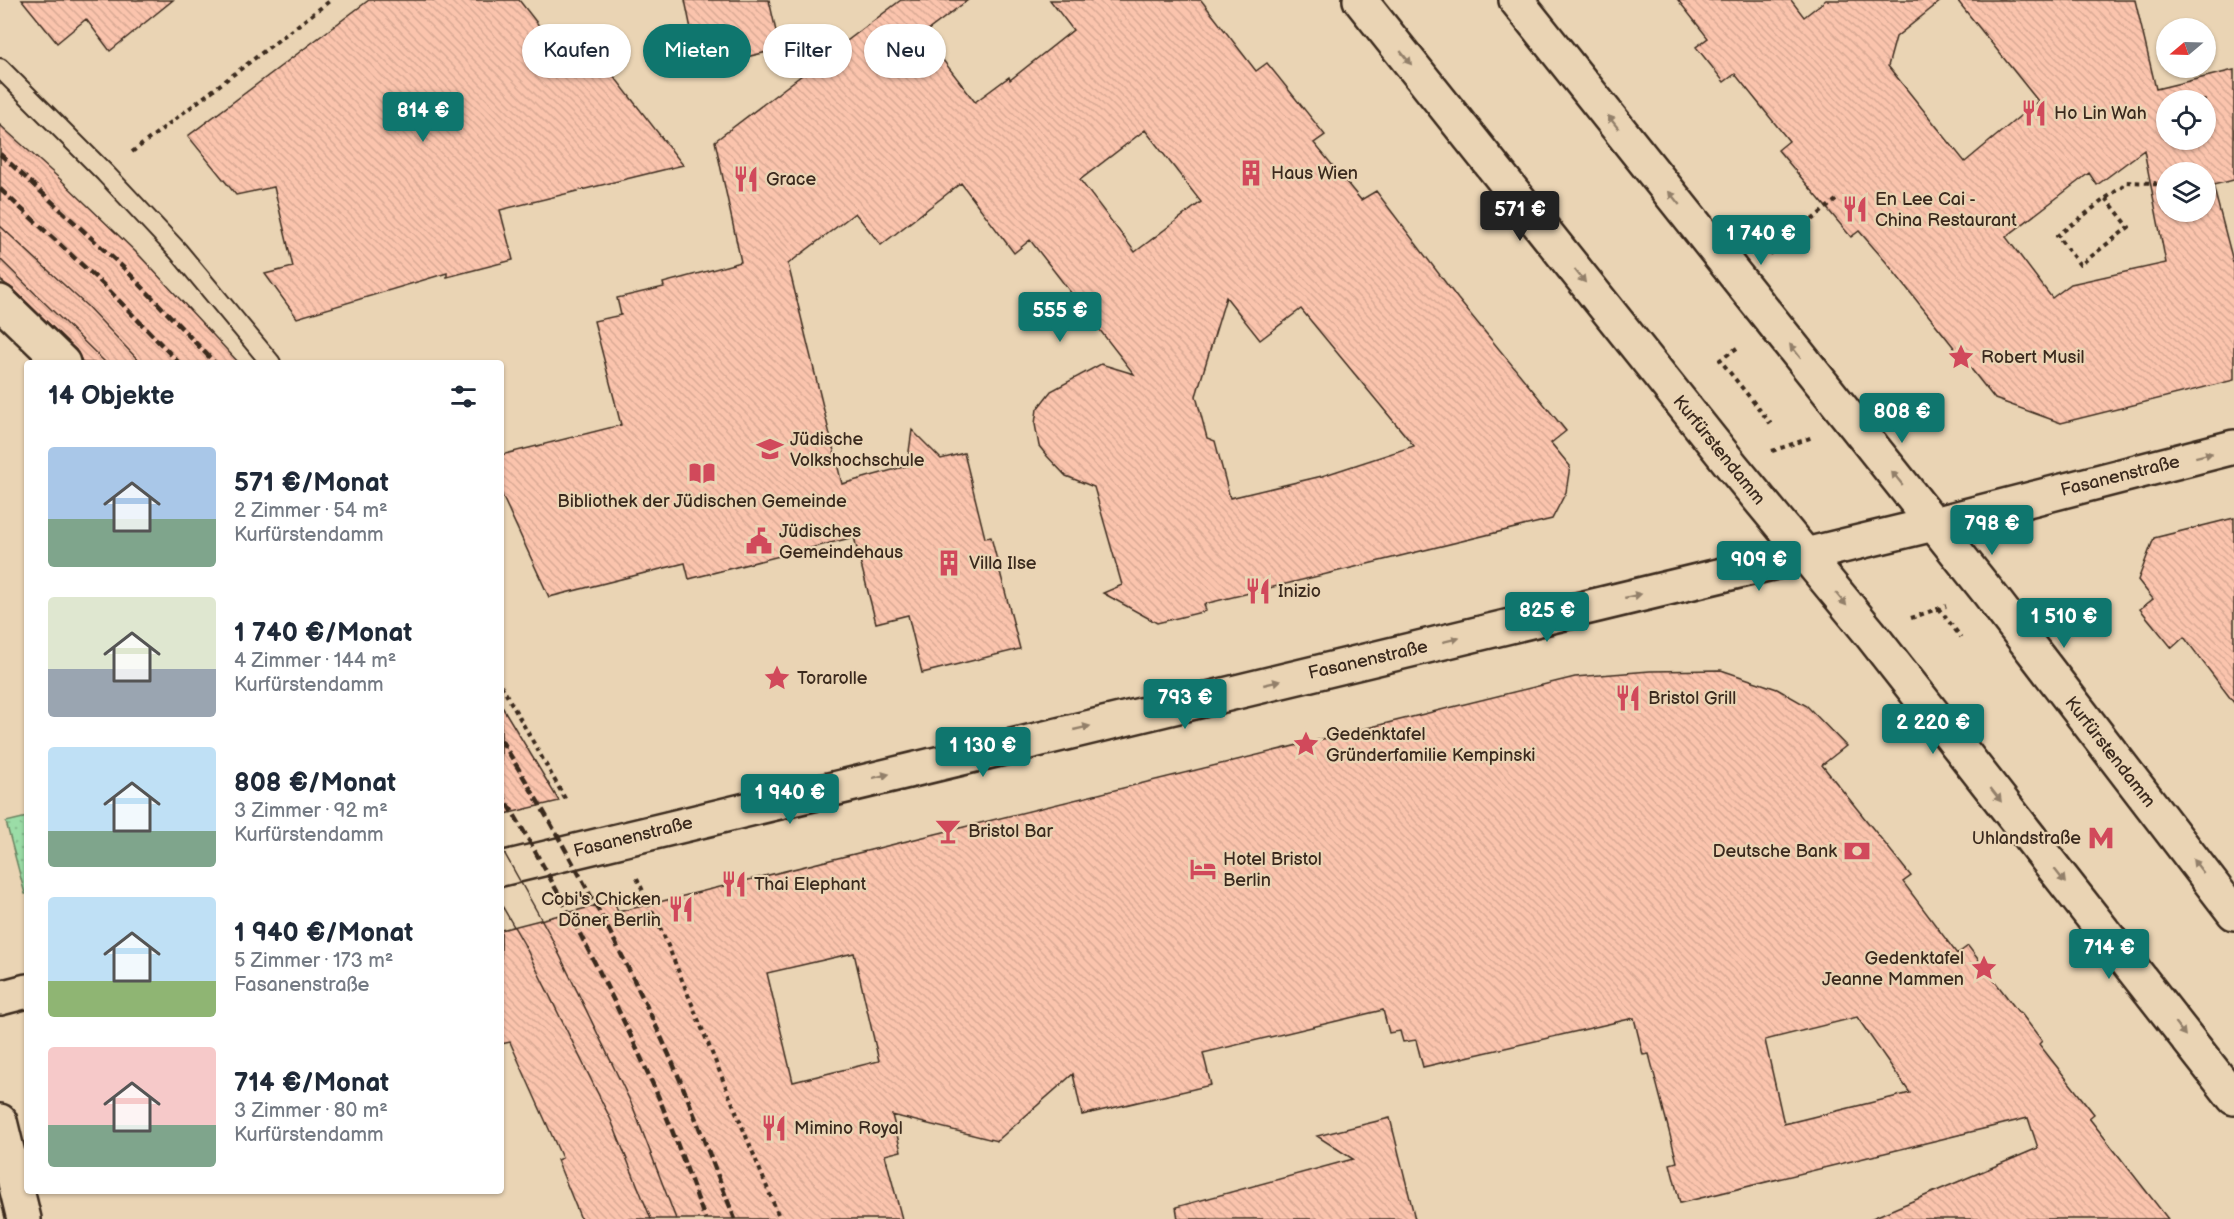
<!DOCTYPE html>
<html lang="de">
<meta charset="utf-8">
<style>
:root{--surface:#fff;--page:#f6f6f7;--text:#1f2937;--muted:#747a83;--accent:#0f766e}
body{margin:0;font-family:"Balsamiq Sans",sans-serif;background:var(--page);color:var(--text);height:100vh;display:flex;flex-direction:column;font-size:22px;white-space:nowrap}
*{box-sizing:border-box;margin:0}
p{font-size:20px;color:var(--muted)}
.icon{flex:none;width:33px;height:33px;fill:none;stroke:currentColor;stroke-width:2;stroke-linecap:round;stroke-linejoin:round}
.map{position:relative;flex:1;overflow:hidden}
.panel{position:absolute;left:24px;top:360px;width:480px;height:834px;display:flex;flex-direction:column;background:var(--surface);border-radius:6px;box-shadow:0 2px 4px #0004}
.panel>*{flex:none}
.guide{position:absolute;left:522px;top:24px;width:570px;height:54px;display:flex;gap:12px}
.needle{width:39px;rotate:251deg}
.controls{position:absolute;left:2156px;top:18px;display:grid;gap:12px}
.controls a{display:grid;place-items:center;width:60px;height:60px;border-radius:50%;background:var(--surface);box-shadow:0 2px 4px #0004;font-size:30px}
.price{position:absolute;translate:-50% -51px;padding:0 14px;border-radius:6px;background:var(--accent);color:#fff;font-size:20px;line-height:39px;filter:drop-shadow(0 2px 3px #0008)}
.price::after{content:'';position:absolute;left:50%;top:36px;width:18px;height:14px;margin-left:-9px;background:inherit;clip-path:polygon(0 0,100% 0,50% 100%)}
.price.current{background:#222;color:#fff}
ul{padding:0;list-style:none}
li{display:flex;align-items:center;gap:18px;height:150px;padding:0 24px}
li span{display:grid;place-items:center;flex:none;width:168px;height:120px;border-radius:6px;color:#555}
li>.icon{margin-inline-start:auto}
span .icon{width:72px;height:72px;fill:#fffc;stroke-width:1}
li b{font-size:26px}
h2{display:flex;justify-content:space-between;align-items:center;height:72px;padding:0 24px;font-size:26px}
.tag{padding:0 21px;border-radius:27px;background:var(--surface);box-shadow:0 2px 4px #0004;font-size:21px;line-height:54px}
.tag.current{background:var(--accent);color:#fff}
.map>svg:first-child{display:block}
</style>
<div class="map">
<svg width="2234" height="1219" viewBox="0 0 2234 1219">
<defs>
<pattern id="grass-dots" width="8" height="8" patternUnits="userSpaceOnUse" patternTransform="scale(1.5)"><rect width="8" height="8" fill="#9bdda7"/><path d="M2 2h.1M6 6h.1" fill="none" stroke="#86be8f" stroke-width="1.8" stroke-linecap="round"/></pattern>
<pattern id="building-back-hatch" width="6" height="6" patternUnits="userSpaceOnUse" patternTransform="scale(1.5)"><rect width="6" height="6" fill="#fbc4ad"/><path d="M-1 5l2 2M0 0l6 6M5-1l2 2" fill="none" stroke="#d8a994"/></pattern>
</defs>
<rect width="100%" height="100%" fill="#ead4b4"/>
<filter id="ink" filterUnits="userSpaceOnUse"><feTurbulence type="fractalNoise" baseFrequency=".0167" numOctaves="2"/><feDisplacementMap in="SourceGraphic" scale="12" xChannelSelector="R" yChannelSelector="G"/><feConvolveMatrix kernelMatrix="1 2 1 2 8 2 1 2 1" color-interpolation-filters="sRGB"/></filter>
<g filter="url(#ink)">
<path fill="url(#grass-dots)" stroke="#6b8462" stroke-width="1.5" d="M27 817V894H25L6 822Z"/>
<path fill="url(#building-back-hatch)" stroke="#3b2a1e" stroke-width="1.5" fill-rule="evenodd" d="M22 0H173L110 51 86 19 57 43Z
M369 0H519L555 46 585 39 683 165 500 210 513 260 447 277V273L297 318 265 274 293 267 274 187 236 195 188 136Z
M685 0H769L780 49 699 68Z
M901 0H968L923 34 975 102 1009 77 1010 80 1073 30 1050 0H1201L1256 71 1267 63 1325 135 1314 143 1361 200 1376 191 1458 299 1566 431 1551 443 1570 466 1566 492 1552 519 1204 604 1206 611 1157 623 1103 593 1122 585 1094 487 1066 476 1047 456 1039 446 1035 424 1037 409 1051 391 1101 364 1134 374 1030 240 1014 253 961 183 881 245 855 213 788 264 842 484 907 466 912 430 941 459 964 453 985 538 991 537 1020 649 922 673 908 615 876 623 854 537 689 579 685 563 549 597 501 493V455L621 425 594 321 621 315 617 298 664 287 663 283 741 262 715 141ZM1145 130 1201 202 1135 252 1080 180ZM1226 297 1260 340 1301 309 1414 446 1322 476 1230 498 1215 441 1207 438 1196 396Z
M1678 0H1791L1804 17 1826 0H1942L1896 37 1888 66 1965 162 2038 101 1957 0H2135L2156 89 2234 70V180L2213 185 2234 265V380L2061 423 1995 399 1886 262 1859 231 1851 237 1778 150 1789 141 1735 74 1724 82 1696 47 1708 38ZM2166 100H2205V140H2166ZM2144 150 2166 263 2071 284 2052 298 2006 237 2089 173 2097 185ZM2166 172H2205V212H2166Z
M0 125 60 179 140 256 239 363H83L76 350 13 289 0 280Z
M2234 518V703L2184 637 2172 648 2140 609 2153 599 2138 580 2154 538Z
M1721 670 1777 689 1807 706 1846 746 1822 765 1911 876 1903 882 1957 954 1968 946 2019 1013 2020 1012 2042 1041 2039 1044 2094 1114 2089 1118 2168 1219H1870L2038 1148 2028 1118 1680 1203 1670 1164 1677 1162 1649 1054 1643 1055 1634 1018 1423 1067 1416 1040 1403 1042 1400 1031 1389 1033 1383 1010 1203 1053 1211 1085 1082 1115 1073 1074 997 1141 892 1115 901 1151 885 1155 902 1219H581L557 1160 562 1158 510 1042 501 1044V930L614 901 618 912 1575 677 1650 671ZM854 953 879 1061 793 1082 767 973ZM1857 1017 1910 1093 1784 1124 1765 1040Z
M501 705 559 801 501 815Z
M1390 1118 1415 1219H1178L1176 1207 1353 1159 1317 1136Z"/>
<g fill="none" stroke-linecap="round" stroke-linejoin="round">
<g stroke="#3b2a1e" stroke-width="22">
<path id="lane" d="M0 68 105 173 178 251 271 363"/>
</g>
<g stroke="#3b2a1e" stroke-width="38">
<path id="street" d="M0 302 63 363
M501 869 1934 524 2234 447
M0 998 27 991"/>
</g>
<g stroke="#3b2a1e" stroke-width="38">
<path id="secondary" d="M1360 0 1732 466 1869 632 2234 1098
M1516 0 1988 592 2234 913
M0 1121 24 1219"/>
</g>
<path stroke="#3b2a1e" stroke-width="4" stroke-dasharray="4.5 4.5" stroke-linecap="butt" d="M132 152 331 0
M2106 198 2129 227 2080 265 2057 236Z
M2106 198 2122 187 2125 182 2155 183V188
M1770 254 1836 200
M1737 348 1720 360 1771 424
M1772 451 1813 437
M1938 608 1961 637
M1911 618 1946 606
M501 685 567 802
M637 878 664 936 780 1219"/>
<use href="#lane" stroke="#ead4b4" stroke-width="18"/>
<use href="#street" stroke="#ead4b4" stroke-width="33"/>
<use href="#secondary" stroke="#ead4b4" stroke-width="33"/>
<path stroke="#3b2a1e" stroke-width="1.5" d="M0 226 87 306 141 363
M0 259 106 363
M501 847 549 933 633 1107 676 1219
M501 904 524 944 611 1120 651 1219"/>
<path stroke="#3b2a1e" stroke-width="4.5" stroke-dasharray="9 4.5" stroke-linecap="butt" d="M0 154 126 270 215 363
M0 189 107 288 179 363
M501 740C569 851 632 967 683 1087 701 1131 717 1175 735 1219
M501 792C559 891 612 991 658 1096 675 1136 690 1178 705 1219"/>
</g>
<defs><path id="oneway-solid" d="M-6-.8H1V-3.2L6.5 0L1 3.2V.8H-6Z" transform="scale(1.5)"/></defs>
<g fill="#927f69">
<use href="#oneway-solid" transform="translate(1406 58) rotate(51)"/>
<use href="#oneway-solid" transform="translate(1613 122) rotate(-129)"/>
<use href="#oneway-solid" transform="translate(1674 198) rotate(-129)"/>
<use href="#oneway-solid" transform="translate(1580 276) rotate(51)"/>
<use href="#oneway-solid" transform="translate(1795 351) rotate(-128)"/>
<use href="#oneway-solid" transform="translate(2204 455) rotate(-14)"/>
<use href="#oneway-solid" transform="translate(1897 478) rotate(-129)"/>
<use href="#oneway-solid" transform="translate(1633 596) rotate(-13)"/>
<use href="#oneway-solid" transform="translate(1841 599) rotate(50)"/>
<use href="#oneway-solid" transform="translate(1451 640) rotate(-14)"/>
<use href="#oneway-solid" transform="translate(1272 683) rotate(-13)"/>
<use href="#oneway-solid" transform="translate(1082 728) rotate(-13)"/>
<use href="#oneway-solid" transform="translate(881 776) rotate(-14)"/>
<use href="#oneway-solid" transform="translate(1996 795) rotate(52)"/>
<use href="#oneway-solid" transform="translate(2198 866) rotate(-128)"/>
<use href="#oneway-solid" transform="translate(2060 876) rotate(52)"/>
<use href="#oneway-solid" transform="translate(2180 1029) rotate(52)"/>
</g>
</g>
<defs>
<g id="restaurant-bare" transform="scale(2.07)"><path d="M-5-6h1v4h1v-4h1v4h1v-4h1v5L-1.5 .5V6h-2V.5L-5-1ZM5-6V6H3V1.5H1.5Q1.5-4 5-6Z" fill="#d1495b" stroke="#ead4b4" stroke-width="2.5" paint-order="stroke"/></g>
<g id="building-bare" transform="scale(2.07)"><path d="M-4-6H4V6H1V3H-1V6H-4ZM-2.5-4.3h1.7v1.8h-1.7ZM.8-4.3h1.7v1.8H.8ZM-2.5-1h1.7V.8h-1.7ZM.8-1h1.7V.8H.8Z" fill="#d1495b" stroke="#ead4b4" stroke-width="2.5" paint-order="stroke"/></g>
<g id="sight-bare" transform="scale(2.07)"><path d="M0-6L1.8-2.2L6-1.7L2.9 1.2L3.7 5.4L0 3.3L-3.7 5.4L-2.9 1.2L-6-1.7L-1.8-2.2Z" fill="#d1495b" stroke="#ead4b4" stroke-width="2.5" paint-order="stroke"/></g>
<g id="university-bare" transform="scale(2.07)"><path d="M0-5L7-2L0 1L-7-2ZM-4 1L0 2.5L4 1V4Q0 6-4 4Z" fill="#d1495b" stroke="#ead4b4" stroke-width="2.5" paint-order="stroke"/></g>
<g id="library-bare" transform="scale(2.07)"><path d="M-6-4Q-3-5.5-.7-3.5V5Q-3 3-6 4ZM6-4Q3-5.5 .7-3.5V5Q3 3 6 4Z" fill="#d1495b" stroke="#ead4b4" stroke-width="2.5" paint-order="stroke"/></g>
<g id="civic-bare" transform="scale(2.07)"><path d="M-.6-6.5H3V-4.5H.6V-3L4-1V1h2V6H-6V1h2V-1L-.6-3ZM-1.2 2.5V6h2.4V2.5Z" fill="#d1495b" stroke="#ead4b4" stroke-width="2.5" paint-order="stroke"/></g>
<g id="bar-bare" transform="scale(2.07)"><path d="M-6-5H6L.8 .8V4.5H3.5V6h-7V4.5H-.8V.8Z" fill="#d1495b" stroke="#ead4b4" stroke-width="2.5" paint-order="stroke"/></g>
<g id="metro-bare" transform="scale(2.07)"><path d="M-5.5 5V-5H-3L0 0L3-5H5.5V5H3V-.5L0 4L-3-.5V5Z" fill="#d1495b" stroke="#ead4b4" stroke-width="2.5" paint-order="stroke"/></g>
<g id="bank-bare" transform="scale(2.07)"><path d="M-6-4H6V4H-6ZM0-2.3a2.3 2.3 0 1 0 0 4.6a2.3 2.3 0 1 0 0-4.6Z" fill="#d1495b" stroke="#ead4b4" stroke-width="2.5" paint-order="stroke"/></g>
<g id="hotel-bare" transform="scale(2.07)"><path d="M-6-4.5h1.5V1H6V5H4.5V3h-9V5H-6ZM-4 0a1.8 1.8 0 1 1 3.6 0ZM.5 0V-2.5h3Q6-2.5 6 0Z" fill="#d1495b" stroke="#ead4b4" stroke-width="2.5" paint-order="stroke"/></g>
</defs>
<g fill-rule="evenodd">
<use href="#restaurant-bare" x="2034" y="113"/>
<use href="#building-bare" x="1251" y="173"/>
<use href="#restaurant-bare" x="746" y="179"/>
<use href="#restaurant-bare" x="1855" y="209"/>
<use href="#sight-bare" x="1961" y="357"/>
<use href="#university-bare" x="770" y="449"/>
<use href="#library-bare" x="702" y="473"/>
<use href="#civic-bare" x="759" y="541"/>
<use href="#building-bare" x="949" y="563"/>
<use href="#restaurant-bare" x="1258" y="591"/>
<use href="#sight-bare" x="777" y="678"/>
<use href="#restaurant-bare" x="1628" y="698"/>
<use href="#sight-bare" x="1306" y="744"/>
<use href="#bar-bare" x="948" y="831"/>
<use href="#metro-bare" x="2101" y="838"/>
<use href="#bank-bare" x="1857" y="851"/>
<use href="#hotel-bare" x="1203" y="869"/>
<use href="#restaurant-bare" x="734" y="884"/>
<use href="#restaurant-bare" x="681" y="909"/>
<use href="#sight-bare" x="1984" y="968"/>
<use href="#restaurant-bare" x="774" y="1128"/>
</g>
<g text-anchor="middle" dominant-baseline="central" stroke-width="4.5" stroke-linejoin="round" paint-order="stroke">
<g font-size="18" fill="#3b2a1e" stroke="#ead4b4" text-anchor="start">
<text x="2054" y="113">Ho Lin Wah</text>
<text x="1271" y="173">Haus Wien</text>
<text x="766" y="179">Grace</text>
<text x="1875" y="199">En Lee Cai -<tspan x="1875" dy="21">China Restaurant</tspan></text>
<text x="1981" y="357">Robert Musil</text>
<text x="790" y="439">Jüdische<tspan x="790" dy="21">Volkshochschule</tspan></text>
<text x="702" y="501" text-anchor="middle">Bibliothek der Jüdischen Gemeinde</text>
<text x="779" y="531">Jüdisches<tspan x="779" dy="21">Gemeindehaus</tspan></text>
<text x="969" y="563">Villa Ilse</text>
<text x="1278" y="591">Inizio</text>
<text x="797" y="678">Torarolle</text>
<text x="1648" y="698">Bristol Grill</text>
<text x="1326" y="734">Gedenktafel<tspan x="1326" dy="21">Gründerfamilie Kempinski</tspan></text>
<text x="968" y="831">Bristol Bar</text>
<text x="2081" y="838" text-anchor="end">Uhlandstraße</text>
<text x="1837" y="851" text-anchor="end">Deutsche Bank</text>
<text x="1223" y="859">Hotel Bristol<tspan x="1223" dy="21">Berlin</tspan></text>
<text x="754" y="884">Thai Elephant</text>
<text x="661" y="899" text-anchor="end">Cobi's Chicken<tspan x="661" dy="21">Döner Berlin</tspan></text>
<text x="1964" y="958" text-anchor="end">Gedenktafel<tspan x="1964" dy="21">Jeanne Mammen</tspan></text>
<text x="794" y="1128">Mimino Royal</text>
</g>
<g font-size="18" fill="#3b2a1e" stroke="#ead4b4">
<text transform="translate(1719 450) rotate(51)">Kurfürstendamm</text>
<text transform="translate(2120 476) rotate(-14)">Fasanenstraße</text>
<text transform="translate(1368 660) rotate(-13)">Fasanenstraße</text>
<text transform="translate(2110 752) rotate(52)">Kurfürstendamm</text>
<text transform="translate(633 837) rotate(-14)">Fasanenstraße</text>
</g>
</g>
</svg>
<div class="controls">
<a><svg class="needle" viewBox="-14 -14 28 28"><path d="M0-13l5 13h-10z" fill="#e53935"/><path d="M0 13l5-13h-10z" fill="#747a83"/></svg></a>
<a><svg class="icon" aria-label="locate" viewBox="0 0 24 24"><circle cx="12" cy="12" r="6"/><path d="M12 2v4M12 18v4M2 12h4M18 12h4"/></svg></a>
<a><svg class="icon" aria-label="layers" viewBox="0 0 24 24"><path d="M12 4l9 5-9 5-9-5zM3 14l9 5 9-5"/></svg></a>
</div>
<b class="price" style="left:423px;top:143px">814 €</b>
<b class="price current" style="left:1520px;top:242px">571 €</b>
<b class="price" style="left:1761px;top:266px">1 740 €</b>
<b class="price" style="left:1060px;top:343px">555 €</b>
<b class="price" style="left:1902px;top:444px">808 €</b>
<b class="price" style="left:1992px;top:556px">798 €</b>
<b class="price" style="left:1759px;top:592px">909 €</b>
<b class="price" style="left:1547px;top:643px">825 €</b>
<b class="price" style="left:2064px;top:649px">1 510 €</b>
<b class="price" style="left:1185px;top:730px">793 €</b>
<b class="price" style="left:1933px;top:755px">2 220 €</b>
<b class="price" style="left:983px;top:778px">1 130 €</b>
<b class="price" style="left:790px;top:825px">1 940 €</b>
<b class="price" style="left:2109px;top:980px">714 €</b>
<div class="guide">
<a class="tag">Kaufen</a>
<a class="tag current">Mieten</a>
<a class="tag">Filter</a>
<a class="tag">Neu</a>
</div>
<section class="panel">
<h2>14 Objekte<svg class="icon" aria-label="filters" viewBox="0 0 24 24"><path d="M4 7h16M4 17h16"/><circle cx="9" cy="7" r="2"/><circle cx="15" cy="17" r="2"/></svg></h2>
<ul>
<li><span style="background:linear-gradient(#a9c7e8 60%,#7fa58c 0)"><svg class="icon" aria-label="home" viewBox="0 0 24 24"><path d="M3 11l9-7 9 7M6 9v11h12V9"/></svg></span><div><b>571 €/Monat</b><p>2 Zimmer · 54 m²</p><p>Kurfürstendamm</p></div></li>
<li><span style="background:linear-gradient(#dfe7d0 60%,#9aa5b1 0)"><svg class="icon" aria-label="home" viewBox="0 0 24 24"><path d="M3 11l9-7 9 7M6 9v11h12V9"/></svg></span><div><b>1 740 €/Monat</b><p>4 Zimmer · 144 m²</p><p>Kurfürstendamm</p></div></li>
<li><span style="background:linear-gradient(#bfe0f5 70%,#7fa58c 0)"><svg class="icon" aria-label="home" viewBox="0 0 24 24"><path d="M3 11l9-7 9 7M6 9v11h12V9"/></svg></span><div><b>808 €/Monat</b><p>3 Zimmer · 92 m²</p><p>Kurfürstendamm</p></div></li>
<li><span style="background:linear-gradient(#bfe0f5 70%,#8fb573 0)"><svg class="icon" aria-label="home" viewBox="0 0 24 24"><path d="M3 11l9-7 9 7M6 9v11h12V9"/></svg></span><div><b>1 940 €/Monat</b><p>5 Zimmer · 173 m²</p><p>Fasanenstraße</p></div></li>
<li><span style="background:linear-gradient(#f6c9c9 65%,#7fa58c 0)"><svg class="icon" aria-label="home" viewBox="0 0 24 24"><path d="M3 11l9-7 9 7M6 9v11h12V9"/></svg></span><div><b>714 €/Monat</b><p>3 Zimmer · 80 m²</p><p>Kurfürstendamm</p></div></li>
</ul>
</section>
</div>
